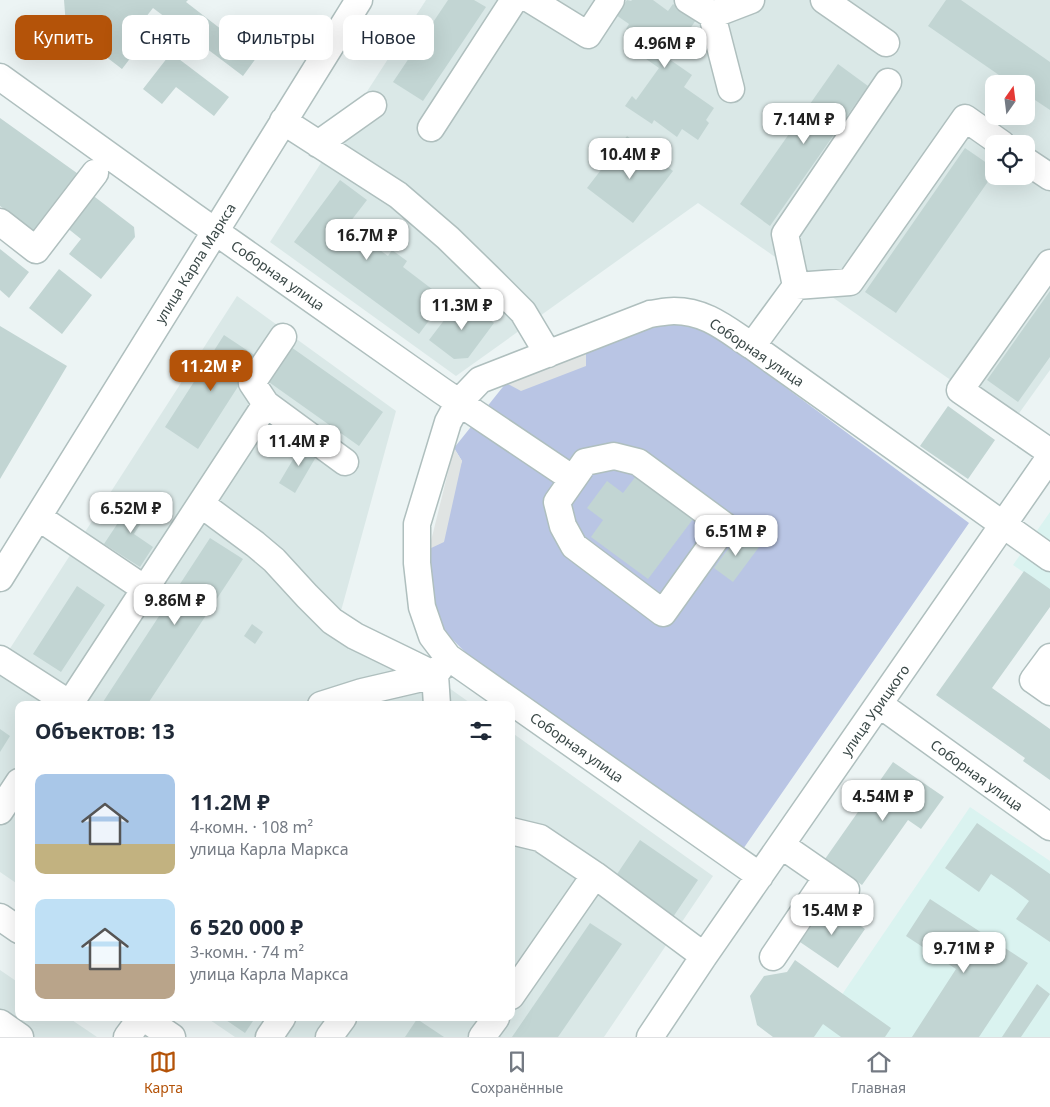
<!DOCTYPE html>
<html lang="ru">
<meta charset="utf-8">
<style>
:root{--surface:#fff;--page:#f2f2f3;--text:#1f2937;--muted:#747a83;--line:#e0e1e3;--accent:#b45309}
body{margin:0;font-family:"Noto Sans",sans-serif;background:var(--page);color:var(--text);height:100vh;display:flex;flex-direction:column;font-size:19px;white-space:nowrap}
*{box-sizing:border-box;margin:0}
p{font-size:16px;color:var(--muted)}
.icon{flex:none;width:28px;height:28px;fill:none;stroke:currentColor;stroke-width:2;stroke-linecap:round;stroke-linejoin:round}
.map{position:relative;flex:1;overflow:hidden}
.details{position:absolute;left:15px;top:701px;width:500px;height:320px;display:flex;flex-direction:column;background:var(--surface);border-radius:10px;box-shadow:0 5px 20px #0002}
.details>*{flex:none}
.top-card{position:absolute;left:15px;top:15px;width:500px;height:45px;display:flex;gap:10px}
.needle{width:32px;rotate:14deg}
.buttons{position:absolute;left:985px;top:75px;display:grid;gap:10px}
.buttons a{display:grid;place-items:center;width:50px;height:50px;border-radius:10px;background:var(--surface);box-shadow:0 5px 20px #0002;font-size:25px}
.price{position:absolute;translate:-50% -42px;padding:0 11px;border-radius:10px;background:#fff;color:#222;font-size:16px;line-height:32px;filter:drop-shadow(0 1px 2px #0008)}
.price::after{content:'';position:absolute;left:50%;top:30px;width:15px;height:11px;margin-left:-8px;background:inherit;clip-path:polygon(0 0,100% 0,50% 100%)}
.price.selected{background:var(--accent);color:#fff}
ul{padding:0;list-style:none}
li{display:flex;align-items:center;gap:15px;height:125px;padding:0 20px}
li span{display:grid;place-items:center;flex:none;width:140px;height:100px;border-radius:10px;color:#555}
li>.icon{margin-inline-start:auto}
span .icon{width:60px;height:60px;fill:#fffc;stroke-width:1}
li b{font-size:21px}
h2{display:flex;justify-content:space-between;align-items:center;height:60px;padding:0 20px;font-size:21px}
.chip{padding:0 18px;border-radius:10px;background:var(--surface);box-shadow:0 5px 20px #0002;font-size:18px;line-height:45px}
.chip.selected{background:var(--accent);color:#fff}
.dock{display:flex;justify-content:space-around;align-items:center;height:70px;border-top:1px solid var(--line);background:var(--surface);font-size:14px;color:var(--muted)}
.dock a{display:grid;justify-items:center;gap:2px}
.dock .selected{color:var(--accent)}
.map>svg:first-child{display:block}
</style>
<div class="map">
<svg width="1050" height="1037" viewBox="0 0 1050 1037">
<rect width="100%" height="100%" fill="#ecf4f4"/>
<path fill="#dae8e7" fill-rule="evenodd" d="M426 0H1050V370L1012 423 698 203 456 376 270 242ZM994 84H1026V116H994ZM994 144H1026V176H994Z
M237 296 396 411 341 611 473 705H19V885L0 872V664Z
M511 732 713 876 604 1037H235L207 1018H511Z
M0 970 19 983V1018H69L97 1037H0Z"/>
<path fill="#daf3f0" d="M1050 512V591L1013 565Z
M970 807 1050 861V1037H813Z"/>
<path fill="#b9c5e4" d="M678 322 697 327 720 339 969 523 741 852 466 653 447 634 436 614 429 549 462 461 454 448 506 383 586 350 658 324Z"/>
<path fill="#e0e4e3" d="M586 350V366L521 391 506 383Z
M454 448 462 461 444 542 429 549Z"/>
<path fill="#c2d5d3" d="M64 0H188L186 2 257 57 243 76 153 8 138 27 148 35 122 69 66 26Z
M448 0H474L486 7 423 101 393 82Z
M627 0 631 1 632 0H653L668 11 673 4 696 20 669 59 692 75 684 87 714 108 706 120 709 123 698 140 682 129 677 137 654 120 652 124 625 106 632 96 636 100 659 68 639 54 646 43 626 29 629 24 616 15Z
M946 0H961L1050 62V110L1026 94V84H1012L928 26Z
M171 53 229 97 214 116 176 87 162 104 143 89Z
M838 64 868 86 770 226 740 204Z
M0 118 81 176 39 234 0 206Z
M627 136 673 171 633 223 587 188Z
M965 148 994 168V173L896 313 865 292Z
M340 180 367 200 347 226 388 256 392 250 407 261 403 267 445 299 419 334 294 242Z
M91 194 134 227 135 237 101 279 69 254 81 239 66 227Z
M0 249 29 272 9 298 0 290Z
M59 269 92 295 62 334 29 308Z
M1050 291V357L1018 402 987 380Z
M461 298 494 323 468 358 454 359 429 340Z
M0 326 67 366 0 479Z
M224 335 257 357 198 449 165 427Z
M291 347 383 412 359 446 266 380Z
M948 406 995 440 968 479 920 446Z
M304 441 320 450 295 493 279 483Z
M636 476 693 519 648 579 591 537 603 520 587 508 607 481 623 493Z
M135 497 155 510 149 520 145 517 134 534 153 547 140 567 104 544Z
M740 533 759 547 733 582 714 568Z
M210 538 243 559 147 705H101Z
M1024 571 1050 589V607L992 688 1050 729V780L1023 761 1025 758 936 695Z
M77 586 105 605 61 672 33 654Z
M252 624 263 632 255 644 244 636Z
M0 729 10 736 0 752Z
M893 762 944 797 921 829 908 820 862 885 825 859Z
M977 823 1050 874V942L1016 919 1029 901 1013 889 991 874 979 892 945 868Z
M640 840 698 880 671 920 613 880Z
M930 899 1028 963 979 1037H912L956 969 906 936Z
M827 903 865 929 838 968 800 942Z
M590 923 622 944 558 1037H512Z
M795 960 891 1028 885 1037H841L823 1024 814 1037H773L757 1025 750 996 764 976 787 972Z
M1037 984 1050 994 1021 1037H1002Z
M223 1018H255L245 1033Z
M417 1019 444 1037H405Z"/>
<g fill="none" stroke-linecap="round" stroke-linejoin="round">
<g stroke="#afbfbe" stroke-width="29">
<path id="minor" d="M531 0 588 35 611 0
M688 0 712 15 731 89
M824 0 886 43
M712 15 751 0
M0 77 192 215 442 391 573 479
M283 121 398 195 448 238 488 277 523 312 548 354
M431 128 514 0
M318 144 373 105
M1026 161 1050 177
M0 222 36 250 95 173
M1050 263 960 390 1050 452
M796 286 850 282 965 118 1002 144
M752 346 796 286 785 234 888 82
M266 404 345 462
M614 456 638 462 725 526 663 613 574 546 563 526 557 502 585 462Z
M201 504 255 544 274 560 307 596 332 621 355 636 435 675
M38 517 145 589
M0 578 359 0
M1050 657 1033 680 1050 692
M0 659 70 704
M879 704 1050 827
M69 705 266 404 252 383 283 337
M321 705 362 692 435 675
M437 705 435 675 445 661
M0 811 19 782
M511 831 540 838 595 875 704 956
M781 845 846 890
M760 876 448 657 432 636 422 607 417 563V524L448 422 459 402 480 380 650 314C658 313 666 311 674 311 706 311 726 329 752 346L1050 558
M0 917 19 930
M773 957 827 877
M511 996 595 875
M144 1018 172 1037
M0 1023 20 1037
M127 1037 141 1018
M269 1037 282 1018
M329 1037 343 1018
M482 1037 496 1018
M650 1037 704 956 1050 457"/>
</g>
<use href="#minor" stroke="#fff" stroke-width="26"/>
</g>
<g text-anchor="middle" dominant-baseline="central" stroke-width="5" stroke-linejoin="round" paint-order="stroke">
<g font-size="14" fill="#3a4847" stroke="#fff">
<text transform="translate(195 263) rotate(-58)">улица Карла Маркса</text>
<text transform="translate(278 275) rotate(35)">Соборная улица</text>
<text transform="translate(757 352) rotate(34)">Соборная улица</text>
<text transform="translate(875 710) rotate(-55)">улица Урицкого</text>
<text transform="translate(577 747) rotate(35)">Соборная улица</text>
<text transform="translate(977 775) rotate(36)">Соборная улица</text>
</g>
</g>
</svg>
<div class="buttons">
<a><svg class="needle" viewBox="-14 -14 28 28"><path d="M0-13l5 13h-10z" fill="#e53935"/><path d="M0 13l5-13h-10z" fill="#747a83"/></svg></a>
<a><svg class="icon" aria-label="locate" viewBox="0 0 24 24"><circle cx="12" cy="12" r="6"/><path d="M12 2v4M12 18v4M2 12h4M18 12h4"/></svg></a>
</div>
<b class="price" style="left:665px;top:69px">4.96M ₽</b>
<b class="price" style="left:804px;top:145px">7.14M ₽</b>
<b class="price" style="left:630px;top:180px">10.4M ₽</b>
<b class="price" style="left:367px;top:261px">16.7M ₽</b>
<b class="price" style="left:462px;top:331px">11.3M ₽</b>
<b class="price selected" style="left:211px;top:392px">11.2M ₽</b>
<b class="price" style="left:299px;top:467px">11.4M ₽</b>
<b class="price" style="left:131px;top:534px">6.52M ₽</b>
<b class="price" style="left:736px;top:557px">6.51M ₽</b>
<b class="price" style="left:175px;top:626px">9.86M ₽</b>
<b class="price" style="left:883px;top:822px">4.54M ₽</b>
<b class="price" style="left:832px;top:936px">15.4M ₽</b>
<b class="price" style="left:964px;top:974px">9.71M ₽</b>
<div class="top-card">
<a class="chip selected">Купить</a>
<a class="chip">Снять</a>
<a class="chip">Фильтры</a>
<a class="chip">Новое</a>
</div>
<section class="details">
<h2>Объектов: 13<svg class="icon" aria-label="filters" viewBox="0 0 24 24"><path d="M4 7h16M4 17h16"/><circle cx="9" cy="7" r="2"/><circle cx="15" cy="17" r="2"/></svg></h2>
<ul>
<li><span style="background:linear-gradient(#a9c7e8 70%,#c2b280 0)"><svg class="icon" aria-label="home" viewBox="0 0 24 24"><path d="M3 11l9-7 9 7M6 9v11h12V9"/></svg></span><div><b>11.2M ₽</b><p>4-комн. · 108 m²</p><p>улица Карла Маркса</p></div></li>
<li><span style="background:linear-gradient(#bfe0f5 65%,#b9a48a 0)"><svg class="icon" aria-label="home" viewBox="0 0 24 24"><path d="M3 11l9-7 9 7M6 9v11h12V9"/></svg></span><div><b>6 520 000 ₽</b><p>3-комн. · 74 m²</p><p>улица Карла Маркса</p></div></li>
</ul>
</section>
</div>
<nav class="dock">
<a class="selected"><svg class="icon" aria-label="map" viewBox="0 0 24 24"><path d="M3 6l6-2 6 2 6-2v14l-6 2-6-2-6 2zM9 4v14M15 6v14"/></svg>Карта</a>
<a><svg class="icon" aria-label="saved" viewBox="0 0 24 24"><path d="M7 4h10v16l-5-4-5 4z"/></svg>Сохранённые</a>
<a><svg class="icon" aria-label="home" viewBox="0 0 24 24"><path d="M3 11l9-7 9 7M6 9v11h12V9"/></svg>Главная</a>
</nav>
